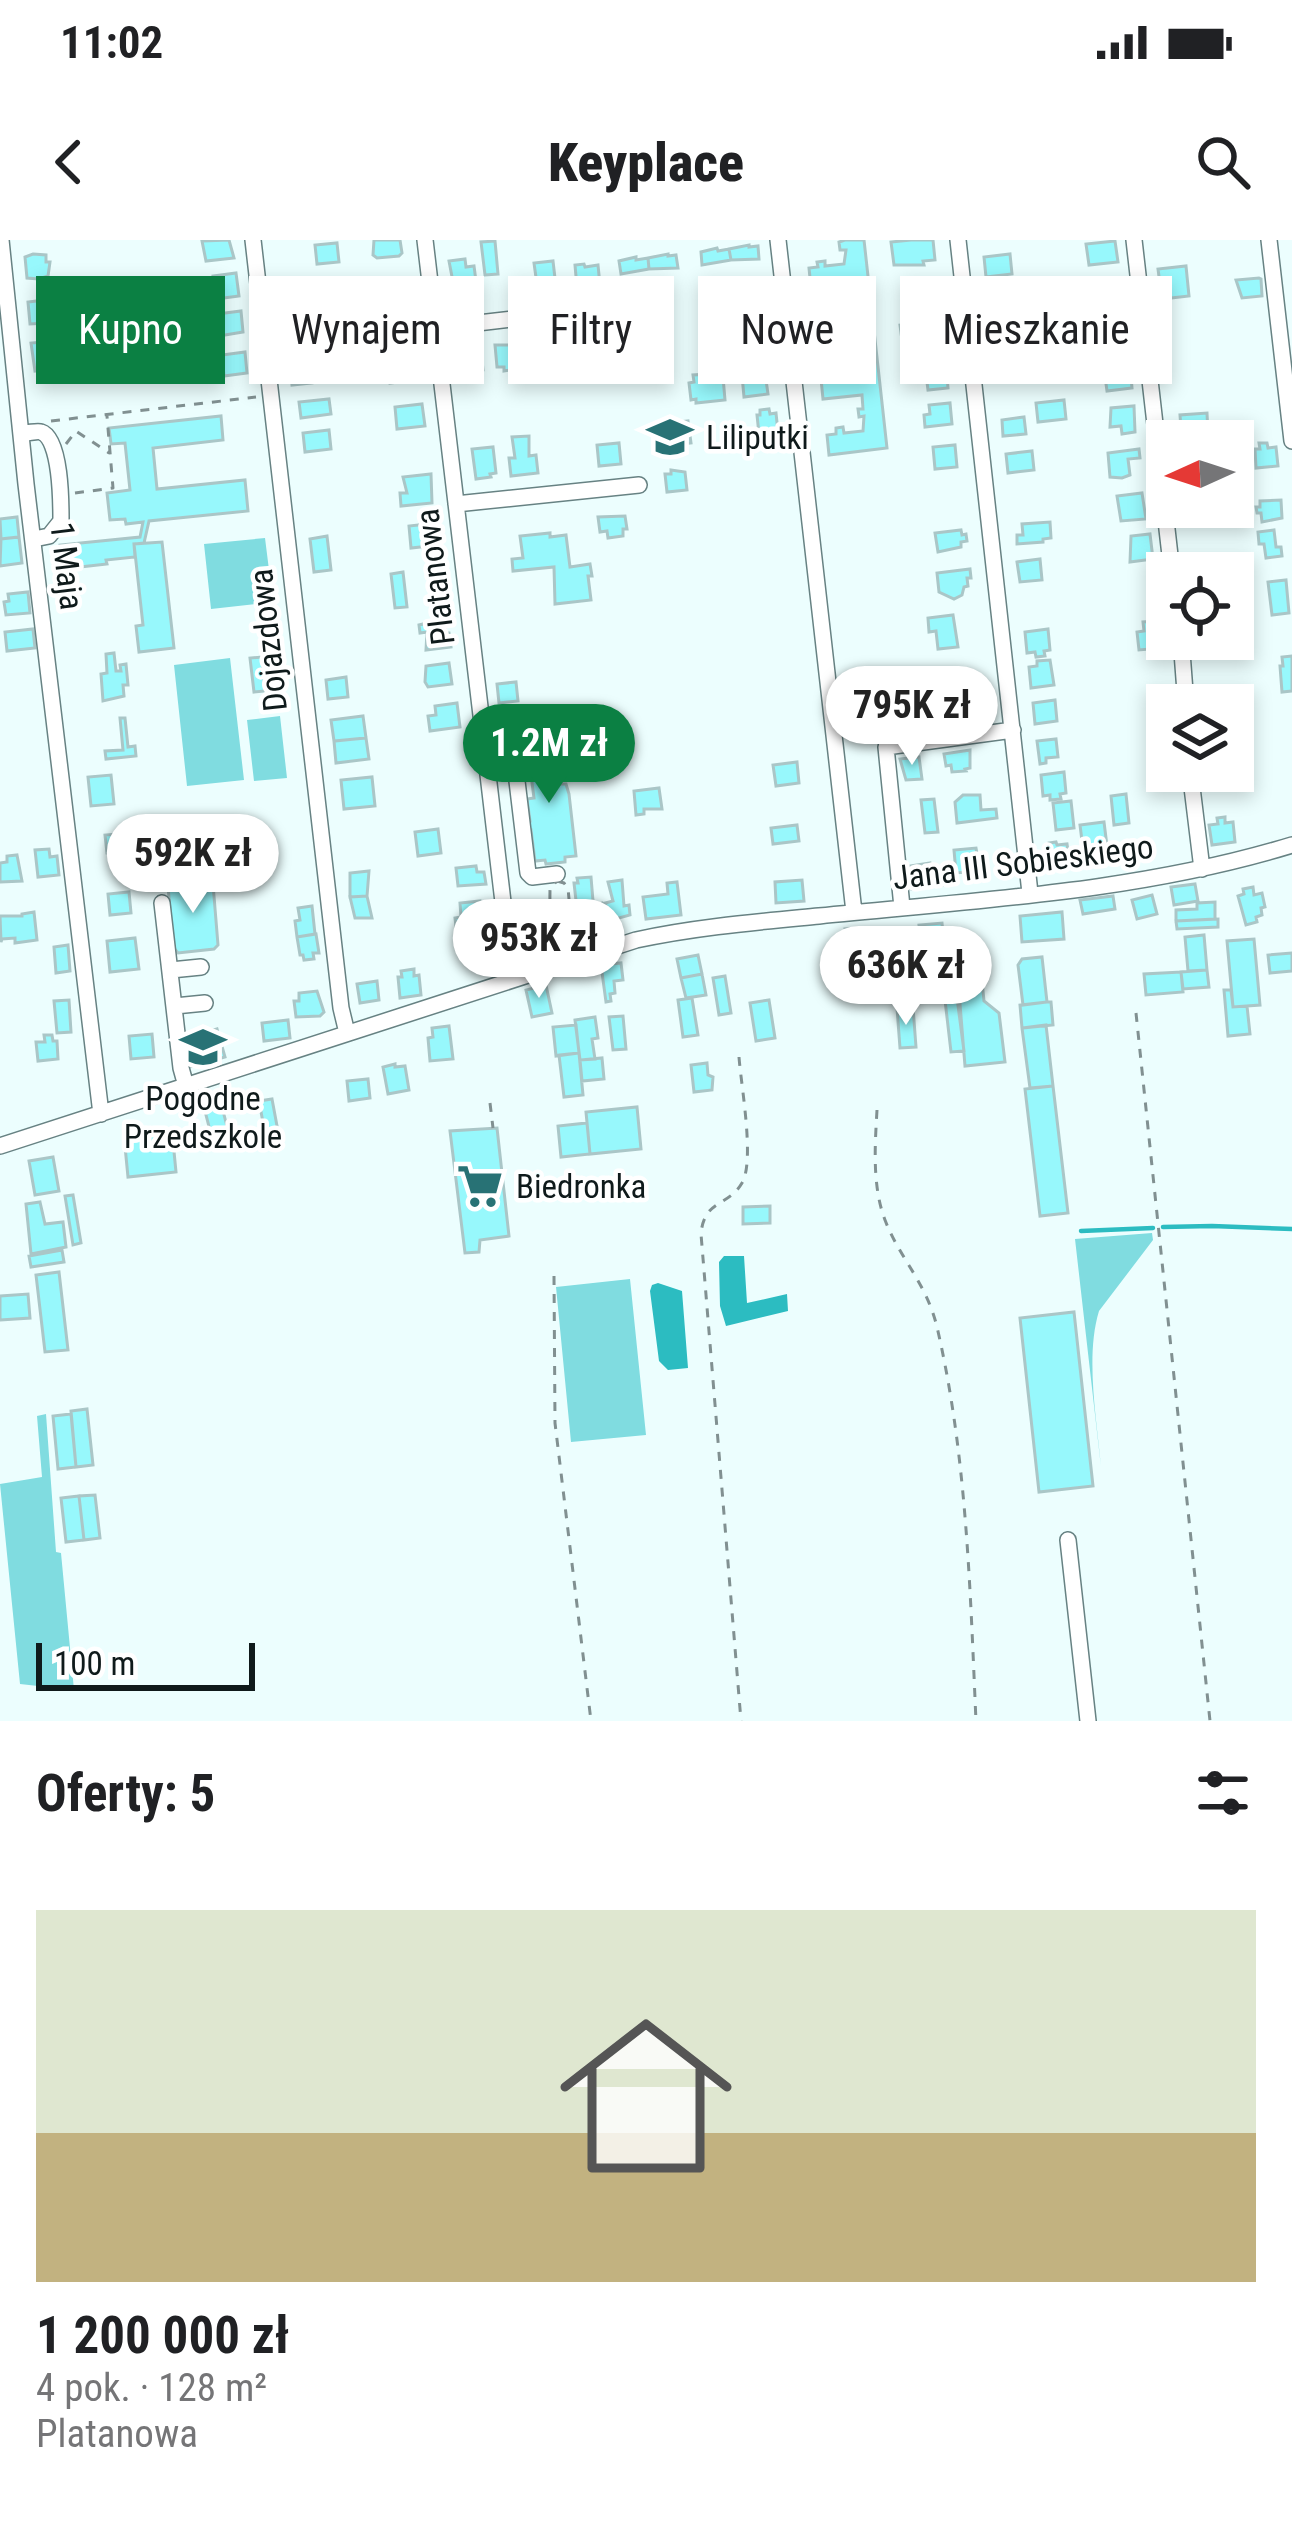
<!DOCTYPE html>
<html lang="pl">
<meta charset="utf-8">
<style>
:root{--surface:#fff;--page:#f2f2f2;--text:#202124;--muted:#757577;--accent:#0b8043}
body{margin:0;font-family:"Roboto Condensed",sans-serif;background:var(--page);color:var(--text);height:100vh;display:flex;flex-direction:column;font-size:45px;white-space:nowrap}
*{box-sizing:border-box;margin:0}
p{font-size:39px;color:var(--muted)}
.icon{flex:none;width:66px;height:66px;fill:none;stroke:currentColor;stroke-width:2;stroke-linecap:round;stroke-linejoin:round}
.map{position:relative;height:1481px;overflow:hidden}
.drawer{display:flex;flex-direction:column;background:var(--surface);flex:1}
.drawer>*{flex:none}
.guide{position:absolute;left:36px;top:36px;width:1221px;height:108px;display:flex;gap:24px}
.needle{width:78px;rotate:267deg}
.controls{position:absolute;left:1146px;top:180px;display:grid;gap:24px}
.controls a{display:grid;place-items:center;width:108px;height:108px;border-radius:0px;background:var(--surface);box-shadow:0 6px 18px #0003;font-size:60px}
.scale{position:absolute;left:36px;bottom:30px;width:219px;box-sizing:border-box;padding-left:12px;border:6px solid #0f1a1b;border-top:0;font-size:33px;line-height:42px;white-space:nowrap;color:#0f1a1b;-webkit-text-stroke:9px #fff;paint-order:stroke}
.price{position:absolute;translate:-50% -102px;padding:0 27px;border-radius:42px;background:#fff;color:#222;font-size:39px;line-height:78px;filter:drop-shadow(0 3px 6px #0008)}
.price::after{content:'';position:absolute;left:50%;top:72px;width:36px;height:27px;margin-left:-18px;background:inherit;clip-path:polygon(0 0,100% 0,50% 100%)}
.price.selected{background:var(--accent);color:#fff}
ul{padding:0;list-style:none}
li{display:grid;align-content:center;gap:24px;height:636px;padding:0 36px}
li span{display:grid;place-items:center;height:372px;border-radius:0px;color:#555}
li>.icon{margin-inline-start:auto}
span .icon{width:216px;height:216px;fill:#fffc;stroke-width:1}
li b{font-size:51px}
h2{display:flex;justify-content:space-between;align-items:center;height:144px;padding:0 36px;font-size:51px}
.tag{padding:0 42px;border-radius:0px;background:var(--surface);box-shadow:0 6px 18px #0003;font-size:42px;line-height:108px}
.tag.selected{background:var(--accent);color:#fff}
.status{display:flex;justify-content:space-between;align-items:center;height:84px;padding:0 60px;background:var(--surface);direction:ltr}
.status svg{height:33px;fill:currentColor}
header{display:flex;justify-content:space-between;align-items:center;height:156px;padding:0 36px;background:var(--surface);font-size:54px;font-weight:800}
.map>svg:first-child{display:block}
</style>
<div class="status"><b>11:02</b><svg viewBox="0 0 49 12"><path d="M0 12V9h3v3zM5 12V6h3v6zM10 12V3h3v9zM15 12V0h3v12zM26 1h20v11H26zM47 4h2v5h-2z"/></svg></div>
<header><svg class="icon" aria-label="back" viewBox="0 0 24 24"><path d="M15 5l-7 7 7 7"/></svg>Keyplace<svg class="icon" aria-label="search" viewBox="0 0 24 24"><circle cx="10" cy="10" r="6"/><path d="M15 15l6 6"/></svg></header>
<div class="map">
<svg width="1292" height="1481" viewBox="0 0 1292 1481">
<rect width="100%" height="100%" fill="#ecfefe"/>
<path fill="#80dce0" d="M265 298 273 362 211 369 204 304Z
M230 418 244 540 187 546 174 425Z
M280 476 287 538 254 541 247 480Z
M1152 993 1153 1000 1099 1071C1085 1117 1097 1180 1101 1227L1075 999Z
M630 1039 646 1195 571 1202 556 1047Z
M46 1174 56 1312 61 1313 74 1450 20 1444 0 1244 42 1237 37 1176Z"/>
<path fill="#2cbcc1" d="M724 1016H744L747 1063 787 1054 788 1071 726 1086 720 1066 719 1022Z
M658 1043 682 1051 688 1128 668 1130 659 1121 650 1051 652 1045Z"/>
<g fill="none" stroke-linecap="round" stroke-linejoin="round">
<path stroke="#2cbcc1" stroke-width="4.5" d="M1163 987 1212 986 1292 989
M1081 991 1153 988"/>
</g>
<path fill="#97f8fc" stroke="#aac6c7" stroke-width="3" d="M229 0 234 18 206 21 202 1Z
M374 0H400L402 13 399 16 377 18 373 15Z
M845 0H864L887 208 829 215 827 195 836 194V188L843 187 844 193 863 191 864 176 859 177 858 169H863L862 155 823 159 821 139 830 138V133L837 132 838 137 856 135 858 121H853L852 114 857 113 856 99 817 104 815 83 824 82 823 77 831 76 832 82 850 80 852 65 846 66V58H851L849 44 811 48 809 28 818 27 817 22 825 21V26L844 24 846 10H840L839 2Z
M911 0H933L935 20 923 21 924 25H894L891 2Z
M495 1 498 34 485 35 481 2Z
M1115 1 1118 22 1089 25 1086 4Z
M337 3 339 22 317 24 315 5Z
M749 5V7L758 6 759 19 731 20 729 9Z
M717 8 718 11 729 9 731 20 702 25 701 12Z
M33 14 46 15V22H50L48 36 39 39 27 38 25 17Z
M668 14V16L676 15 678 28 649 29 648 18Z
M1010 14 1012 34 986 37 984 17Z
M636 17V20L648 18 649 29 621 34 619 21Z
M465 19 466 27 474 26 476 41 453 42 449 21Z
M553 21 556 47 538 52 534 23Z
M584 24 585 27 598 25 600 45 577 48 575 25Z
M1186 26 1189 56 1162 59 1158 29Z
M236 33 239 56 216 59 213 36Z
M303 38 305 59 283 61 281 41Z
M918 38 937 39 940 62 928 63V66H906L904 43 919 41Z
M1259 38 1261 39 1262 56 1242 58 1236 40Z
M474 40 476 62 454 64 451 42Z
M404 41 405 66 376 69 374 45Z
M1118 42 1123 63 1095 66 1090 45Z
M1011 49 1012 63 1017 62 1019 74 994 77 988 52Z
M758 50 756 52 761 72 737 74 735 53Z
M45 60 49 74H46L47 83 30 84 28 62Z
M115 66 116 74 122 73 123 80 113 81 114 88 98 90 96 68Z
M664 68 665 82 636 85 635 71Z
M241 71 243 92 219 96 217 74Z
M1118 77 1119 80 1125 79 1126 95H1123V103L1110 104 1109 97 1105 98 1103 81Z
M930 79V82L942 81 944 103 933 105V108H903L900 85 923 83V80Z
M1055 83 1058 106 1047 107 1041 96 1032 97 1031 86Z
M767 86 770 112 752 114 749 88Z
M110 88 115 128 94 131 89 90Z
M90 95 94 129 83 131 80 126H77L76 116 83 115 77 97Z
M65 100 66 108 57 109 59 128 35 131 31 103Z
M307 100 310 122 290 124 288 103Z
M526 100 528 124 515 123V129L504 131V127H497L495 105H511V102Z
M562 100 564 125 543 127 541 103Z
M411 102 415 140 390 143 387 114 396 112 395 104Z
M467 106 468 113 481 110 483 130 473 131 474 140 462 141 459 107Z
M245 112 247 133 224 136 222 115Z
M310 122 312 143 292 145 290 124Z
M946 124 948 148 928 150 925 126Z
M1130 126 1132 148 1107 151 1104 129Z
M732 127 733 136 723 137 725 160 696 163V159L691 160 689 143 694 142 693 135 708 134 707 129Z
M765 133 768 154 744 157 742 135Z
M329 159 331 174 301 178 299 162Z
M1064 160 1066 179 1038 182 1036 163Z
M950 163 952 184 925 187 924 175 930 174 929 165Z
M422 164 425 186 397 189 395 167Z
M1134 166 1135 192 1122 194 1121 186 1110 187 1111 168Z
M769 169 770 174 776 173 778 192 759 194 757 175H760V170Z
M1207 173 1208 193H1198L1199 201H1177L1176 189H1181L1180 175Z
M221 176 223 200 153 208 157 249 245 240 248 271 149 281 144 303 134 304 135 317 106 320 107 324 62 329 60 305 140 297 143 282 126 284 125 279 110 280 107 253 130 250 125 203 111 204 109 188Z
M1024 177 1026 194 1003 196 1002 180Z
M688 181 691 203 663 206 661 184Z
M329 190 331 209 305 212 303 193Z
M529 196V216L536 215 538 233 511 236 509 218H515L512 197Z
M619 203 621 224 599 226 597 205Z
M1259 203H1267L1268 208 1276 207 1278 226 1256 228 1255 209H1260Z
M955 205 957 227 935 229 933 207Z
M493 207 496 233 490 234 491 237 476 239 472 209Z
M1139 209 1140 218 1128 219 1130 235 1122 238 1110 237 1108 213Z
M1032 211 1034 230 1008 233 1006 214Z
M671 230 685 232 687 250 667 252 665 234H671Z
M431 234 432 263 401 266 400 253H407L403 237Z
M1142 253 1146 279 1121 281 1117 256Z
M1281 260 1282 278 1262 282 1261 273H1257L1256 267H1260V261Z
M625 276 627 289H623V296L608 298 607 291 600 292 598 277Z
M17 277 19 297 1 299 0 279Z
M1050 282 1051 298 1043 299V302L1017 304V295H1023L1022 284Z
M437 283 439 305 411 308 409 286Z
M961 290 962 295 966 294 967 301 961 302V307L938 312 935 293Z
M1274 290 1276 307H1281L1282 316 1266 318 1264 304H1259L1258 292Z
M550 293V297L566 295 570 327 590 324 592 336H588L591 360 555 364 554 327 513 331 512 319 523 318 520 296Z
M1150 294 1153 319 1130 322 1131 296Z
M327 296 331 330 314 332 310 299Z
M19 297 22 323 0 326 1 299Z
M162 302 174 408 139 412 136 386 143 385 134 304Z
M1040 319 1042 340 1020 342 1017 322Z
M970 329 971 338H967L968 346 964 347 962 355 954 359 939 352 937 333Z
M403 332 407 367 395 368 391 334Z
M1286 340 1289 373 1272 375 1268 342Z
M28 352 30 373 6 375 4 362 9 361 8 354Z
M953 375 958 407 938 409 936 391 929 392 928 378Z
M445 379V393H449L451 407 426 410 427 392 420 393 419 385Z
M1157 381 1162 408 1139 410 1137 392 1144 391 1143 382Z
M33 389 35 408 7 411 5 392Z
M1048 389 1050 410 1044 411 1045 416 1036 417 1035 412 1027 413 1025 392Z
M114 413 116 431H121L120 425 126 424 128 445H123L124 456 103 461 101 434 107 433 106 414Z
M1292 416V451L1282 452 1280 426H1283L1282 417Z
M262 417 265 451 254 452 250 418Z
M1050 420 1054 445 1031 448 1029 427 1037 426V421Z
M449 423 452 444 428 447 425 442 426 426Z
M961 432 965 464 940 467 934 435Z
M346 437 348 457 328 459 326 440Z
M516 442 518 461 499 463 497 444Z
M1055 460 1057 481 1035 484 1033 463Z
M457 463 460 487 430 491 428 476 436 475 435 466Z
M599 471 602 497 585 499 583 473Z
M363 476 366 498 334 501 331 480Z
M120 478H125L128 507 135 506 136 516 106 519 105 511 123 510Z
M366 498 369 519 336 523 334 501Z
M1056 499 1058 517 1046 518V523L1040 524 1037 501Z
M561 504 564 531H559L561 544H566L569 554 576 616 565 617V622L546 624 545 620 535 621 531 590 527 591 526 581H530L527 559 534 558 531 535H527L524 509Z
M970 510V528L965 529 966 531 952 532 951 525 946 526 944 514Z
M919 517 922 539 906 540 900 519Z
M797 522 799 543 776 546 773 525Z
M1064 532 1066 553 1060 554 1061 559 1050 560V555L1043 556 1041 535Z
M111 535 114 564 91 566 88 537Z
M372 537 375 566 344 569 341 540Z
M659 548 662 569H644V574L636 575 634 551Z
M1126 554 1129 583 1114 585 1111 556Z
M963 555H980L981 570 996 569 997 578 957 583 955 562Z
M934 559 938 592 925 593 921 560Z
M1071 561 1074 588 1056 590 1053 563Z
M1225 577V583L1233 582 1235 602 1212 605 1209 585 1218 584 1217 578Z
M1104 582 1107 606 1083 609 1080 585Z
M797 585 799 601 773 604 771 588Z
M438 589 441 613 418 616 415 592Z
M128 593 130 612 107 613 105 595Z
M147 601 151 635 120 637 118 613 128 612 129 616 136 615 135 603Z
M1056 602 1057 605 1067 604 1070 625 1051 627 1049 603Z
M976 608 977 614H982L983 622 978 623 979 631 956 633 954 610Z
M49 609 50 617 57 616 59 635 38 637 35 610Z
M17 615 22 641 0 642V623L7 622V616Z
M930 623 931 629 942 628 944 645 912 649 910 626Z
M476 626 477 632H484L486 644 458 646 456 628Z
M369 631 367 656 350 657V633Z
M591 637 595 685 579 687 574 643H578L577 638Z
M207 640 213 644 218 705 214 709 178 713 173 707 168 646 172 643Z
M622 640 624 666 629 665 630 675 608 681V677L601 679 598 664 602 663 603 666H606L605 663 613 661 608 642Z
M802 640 804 661 776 663 775 642Z
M677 642 681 675 646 679 643 657 668 654 667 643Z
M1195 644 1198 661 1174 665 1171 647Z
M1253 647 1254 655 1262 653 1265 667 1261 668 1262 675 1256 677 1257 682 1246 685 1238 656 1244 654 1243 649Z
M129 652 131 673 110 675 108 654Z
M1152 655 1157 674 1137 679 1132 660Z
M367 656 372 678H355L350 657Z
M1113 656 1115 669 1083 674 1080 660Z
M480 661 485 709 459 713 455 678 461 677 460 663Z
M1215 662V679L1176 681V670L1197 669V663Z
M312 666 315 694 297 697 295 681 300 680 298 668Z
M34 672 37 700 15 703V698L2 699 1 702 0 676H22V674Z
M1062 672 1064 699 1022 702 1020 676Z
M1218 679V687L1177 689 1176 681Z
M942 683 944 705 922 707 919 685Z
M867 688 871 740 849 742 845 689Z
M316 694 319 713H313L314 719 304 720 303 715H300L297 697Z
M1204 695 1207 730 1188 731 1185 697Z
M135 698 139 729 110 732 107 701Z
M1254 699 1260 765 1233 767 1227 701Z
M970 700 972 717 981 731 984 761 999 773 1005 822 965 826 955 702Z
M68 705 70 731 56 733 54 707Z
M1292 713V731L1270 733 1268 715Z
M698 715 702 734 681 738 677 719Z
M1042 717 1047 762 1023 765 1018 725 1022 719Z
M621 723 623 740 614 741 615 753 610 754 611 761 606 762 601 725Z
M870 725H878L880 757 856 759 855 742 871 740Z
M892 728H924V742L892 743Z
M414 729V736L419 735 421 755 400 758 398 737H402L401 731Z
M1207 730 1209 747 1183 749 1181 732Z
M1181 732 1183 752 1146 755 1144 734Z
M702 734 706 755 686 758 681 738Z
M725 736 731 773 719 775 713 738Z
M377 741 379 760 360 763 357 744Z
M546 745 552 773 532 777 526 750Z
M1224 750H1231L1233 767 1247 766 1250 794 1228 796Z
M317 751 324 772 320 776 296 777 294 761H299V753Z
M692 758 698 795 683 797 678 760Z
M957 758 964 811 951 812 945 760Z
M69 760 71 792 57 793 54 761Z
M769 760 775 798 756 801 750 763Z
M1047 762H1051L1053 785 1022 788 1020 765Z
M913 767 916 807 900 808 897 768Z
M623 776 626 809 613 810 609 777Z
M595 777 598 798 592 799 595 819 580 820 575 780Z
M288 780 290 798 264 801 262 783Z
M576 785 579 813 556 816 553 787Z
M1046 785 1053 846 1030 848 1022 788Z
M449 786 453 819 430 821 428 798 433 797 432 788Z
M217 789 225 817 190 827 184 805 200 800 198 795Z
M152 794 154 817 131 819 129 796Z
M44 795H52L53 801H57L58 819 38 821 36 802H45Z
M579 813 583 855 564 857 559 815Z
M602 818 604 839 582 841 580 820Z
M707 823 708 835 713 837 712 850 694 852 691 825Z
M395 824V827L405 826 409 850 388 854 383 827Z
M368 839 370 858 349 861 347 841Z
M1053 846 1068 973 1040 976 1025 849Z
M272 859 280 902 267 904 259 861Z
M222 867 230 898 213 902 205 871Z
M637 867 641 909 590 914 586 872Z
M587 883 590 914 561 917 558 886Z
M497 888 509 996 480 1000 479 1012 465 1013 450 891Z
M172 891 176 932 128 937 124 896Z
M53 917 59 951 35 955 29 921Z
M73 955 81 1003 73 1005 65 956Z
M40 962 45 984 63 982 66 1007 31 1014 26 964Z
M770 966V983L743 984V967Z
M62 1010 64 1022 31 1027 29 1016Z
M59 1032 68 1110 45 1112 36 1035Z
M28 1054 30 1078 0 1080V1056Z
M1074 1072 1093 1246 1039 1252 1020 1078Z
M87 1169 93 1225 76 1227 71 1171Z
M71 1174 76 1227 58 1229 53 1176Z
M95 1255 100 1298 84 1300 79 1256Z
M79 1256 84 1300 66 1302 61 1258Z"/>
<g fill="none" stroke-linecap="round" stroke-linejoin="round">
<g stroke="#678283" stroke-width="18">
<path id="minor" d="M1 0 26 244 101 874
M253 0 341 768 347 793
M425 0 509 713 514 739
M778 0 854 672
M958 0 1030 653
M1134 0 1172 333
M1269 0 1292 201
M435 88 607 68
M21 194C24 193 38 191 41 192 61 198 61 263 61 281L49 296 34 299
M456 264 639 245
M1181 399 1186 465
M483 491 505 488 511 491 528 633 532 637 557 634
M512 499 566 493
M1190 531 1202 629
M162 663 181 828 186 846
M902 667 886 507 1013 490
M171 730 201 727
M175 766 205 763
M0 906 636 700C696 687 757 682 819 676 977 660 1139 652 1292 605
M1068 1300 1088 1481"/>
</g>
<path stroke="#819091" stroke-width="3" stroke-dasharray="9 9" stroke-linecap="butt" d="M51 181 256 157
M66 204 76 191 109 213
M75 253 113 248 107 176
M557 641 564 643 568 648 571 681 562 687C548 683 550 661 550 648Z
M570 684 573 704
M556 687 559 708
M1136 773 1210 1481
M739 817C741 845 755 921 742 943 728 967 704 959 701 994L741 1481
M490 863 493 888
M877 870C875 905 872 946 885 980 900 1019 926 1042 937 1087 967 1216 970 1349 976 1481
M554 1036 555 1183 591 1481"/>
<use href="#minor" stroke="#fff" stroke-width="15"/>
</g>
<defs>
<g id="school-bare" transform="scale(3.6)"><path d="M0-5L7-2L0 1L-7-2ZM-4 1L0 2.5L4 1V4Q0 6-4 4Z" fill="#287275" stroke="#fff" stroke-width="2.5" paint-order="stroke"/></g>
<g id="supermarket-bare" transform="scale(3.6)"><path d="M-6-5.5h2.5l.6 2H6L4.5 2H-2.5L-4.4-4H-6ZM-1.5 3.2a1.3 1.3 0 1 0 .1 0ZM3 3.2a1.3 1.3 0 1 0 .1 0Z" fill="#287275" stroke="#fff" stroke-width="2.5" paint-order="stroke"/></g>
</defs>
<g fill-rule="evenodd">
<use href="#school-bare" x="670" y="197"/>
<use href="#school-bare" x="203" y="807"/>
<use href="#supermarket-bare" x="480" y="946"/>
</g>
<g text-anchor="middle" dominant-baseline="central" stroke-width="9" stroke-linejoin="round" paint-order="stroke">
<g font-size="33" fill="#0f1a1b" stroke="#fff" text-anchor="start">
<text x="706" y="197">Liliputki</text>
<text x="203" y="858" text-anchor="middle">Pogodne<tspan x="203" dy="38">Przedszkole</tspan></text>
<text x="516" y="946">Biedronka</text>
</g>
<g font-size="33" fill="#0f1a1b" stroke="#fff">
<text transform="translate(67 326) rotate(83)">1 Maja</text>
<text transform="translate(435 337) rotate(-97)">Platanowa</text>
<text transform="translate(268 400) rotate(-96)">Dojazdowa</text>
<text transform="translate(1023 622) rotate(-7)">Jana III Sobieskiego</text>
</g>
</g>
</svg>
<div class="controls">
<a><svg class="needle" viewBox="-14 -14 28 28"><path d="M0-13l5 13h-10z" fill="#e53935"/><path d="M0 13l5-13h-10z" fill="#757577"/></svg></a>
<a><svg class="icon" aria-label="locate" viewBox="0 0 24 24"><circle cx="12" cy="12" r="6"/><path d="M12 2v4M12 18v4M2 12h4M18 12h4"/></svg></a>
<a><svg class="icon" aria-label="layers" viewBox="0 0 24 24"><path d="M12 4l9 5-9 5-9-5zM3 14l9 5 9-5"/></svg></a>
</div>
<div class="scale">100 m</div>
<b class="price" style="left:912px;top:528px">795K zł</b>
<b class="price selected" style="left:549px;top:566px">1.2M zł</b>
<b class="price" style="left:193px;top:676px">592K zł</b>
<b class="price" style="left:539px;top:761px">953K zł</b>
<b class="price" style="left:906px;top:788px">636K zł</b>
<div class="guide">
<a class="tag selected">Kupno</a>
<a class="tag">Wynajem</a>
<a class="tag">Filtry</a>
<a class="tag">Nowe</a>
<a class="tag">Mieszkanie</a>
</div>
</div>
<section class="drawer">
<h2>Oferty: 5<svg class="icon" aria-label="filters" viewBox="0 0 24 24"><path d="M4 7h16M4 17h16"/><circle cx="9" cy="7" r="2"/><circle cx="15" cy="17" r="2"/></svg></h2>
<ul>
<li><span style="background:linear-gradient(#dfe7d0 60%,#c2b280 0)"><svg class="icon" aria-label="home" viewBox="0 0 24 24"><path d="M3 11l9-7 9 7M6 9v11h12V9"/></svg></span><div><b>1 200 000 zł</b><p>4 pok. · 128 m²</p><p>Platanowa</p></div></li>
</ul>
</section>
